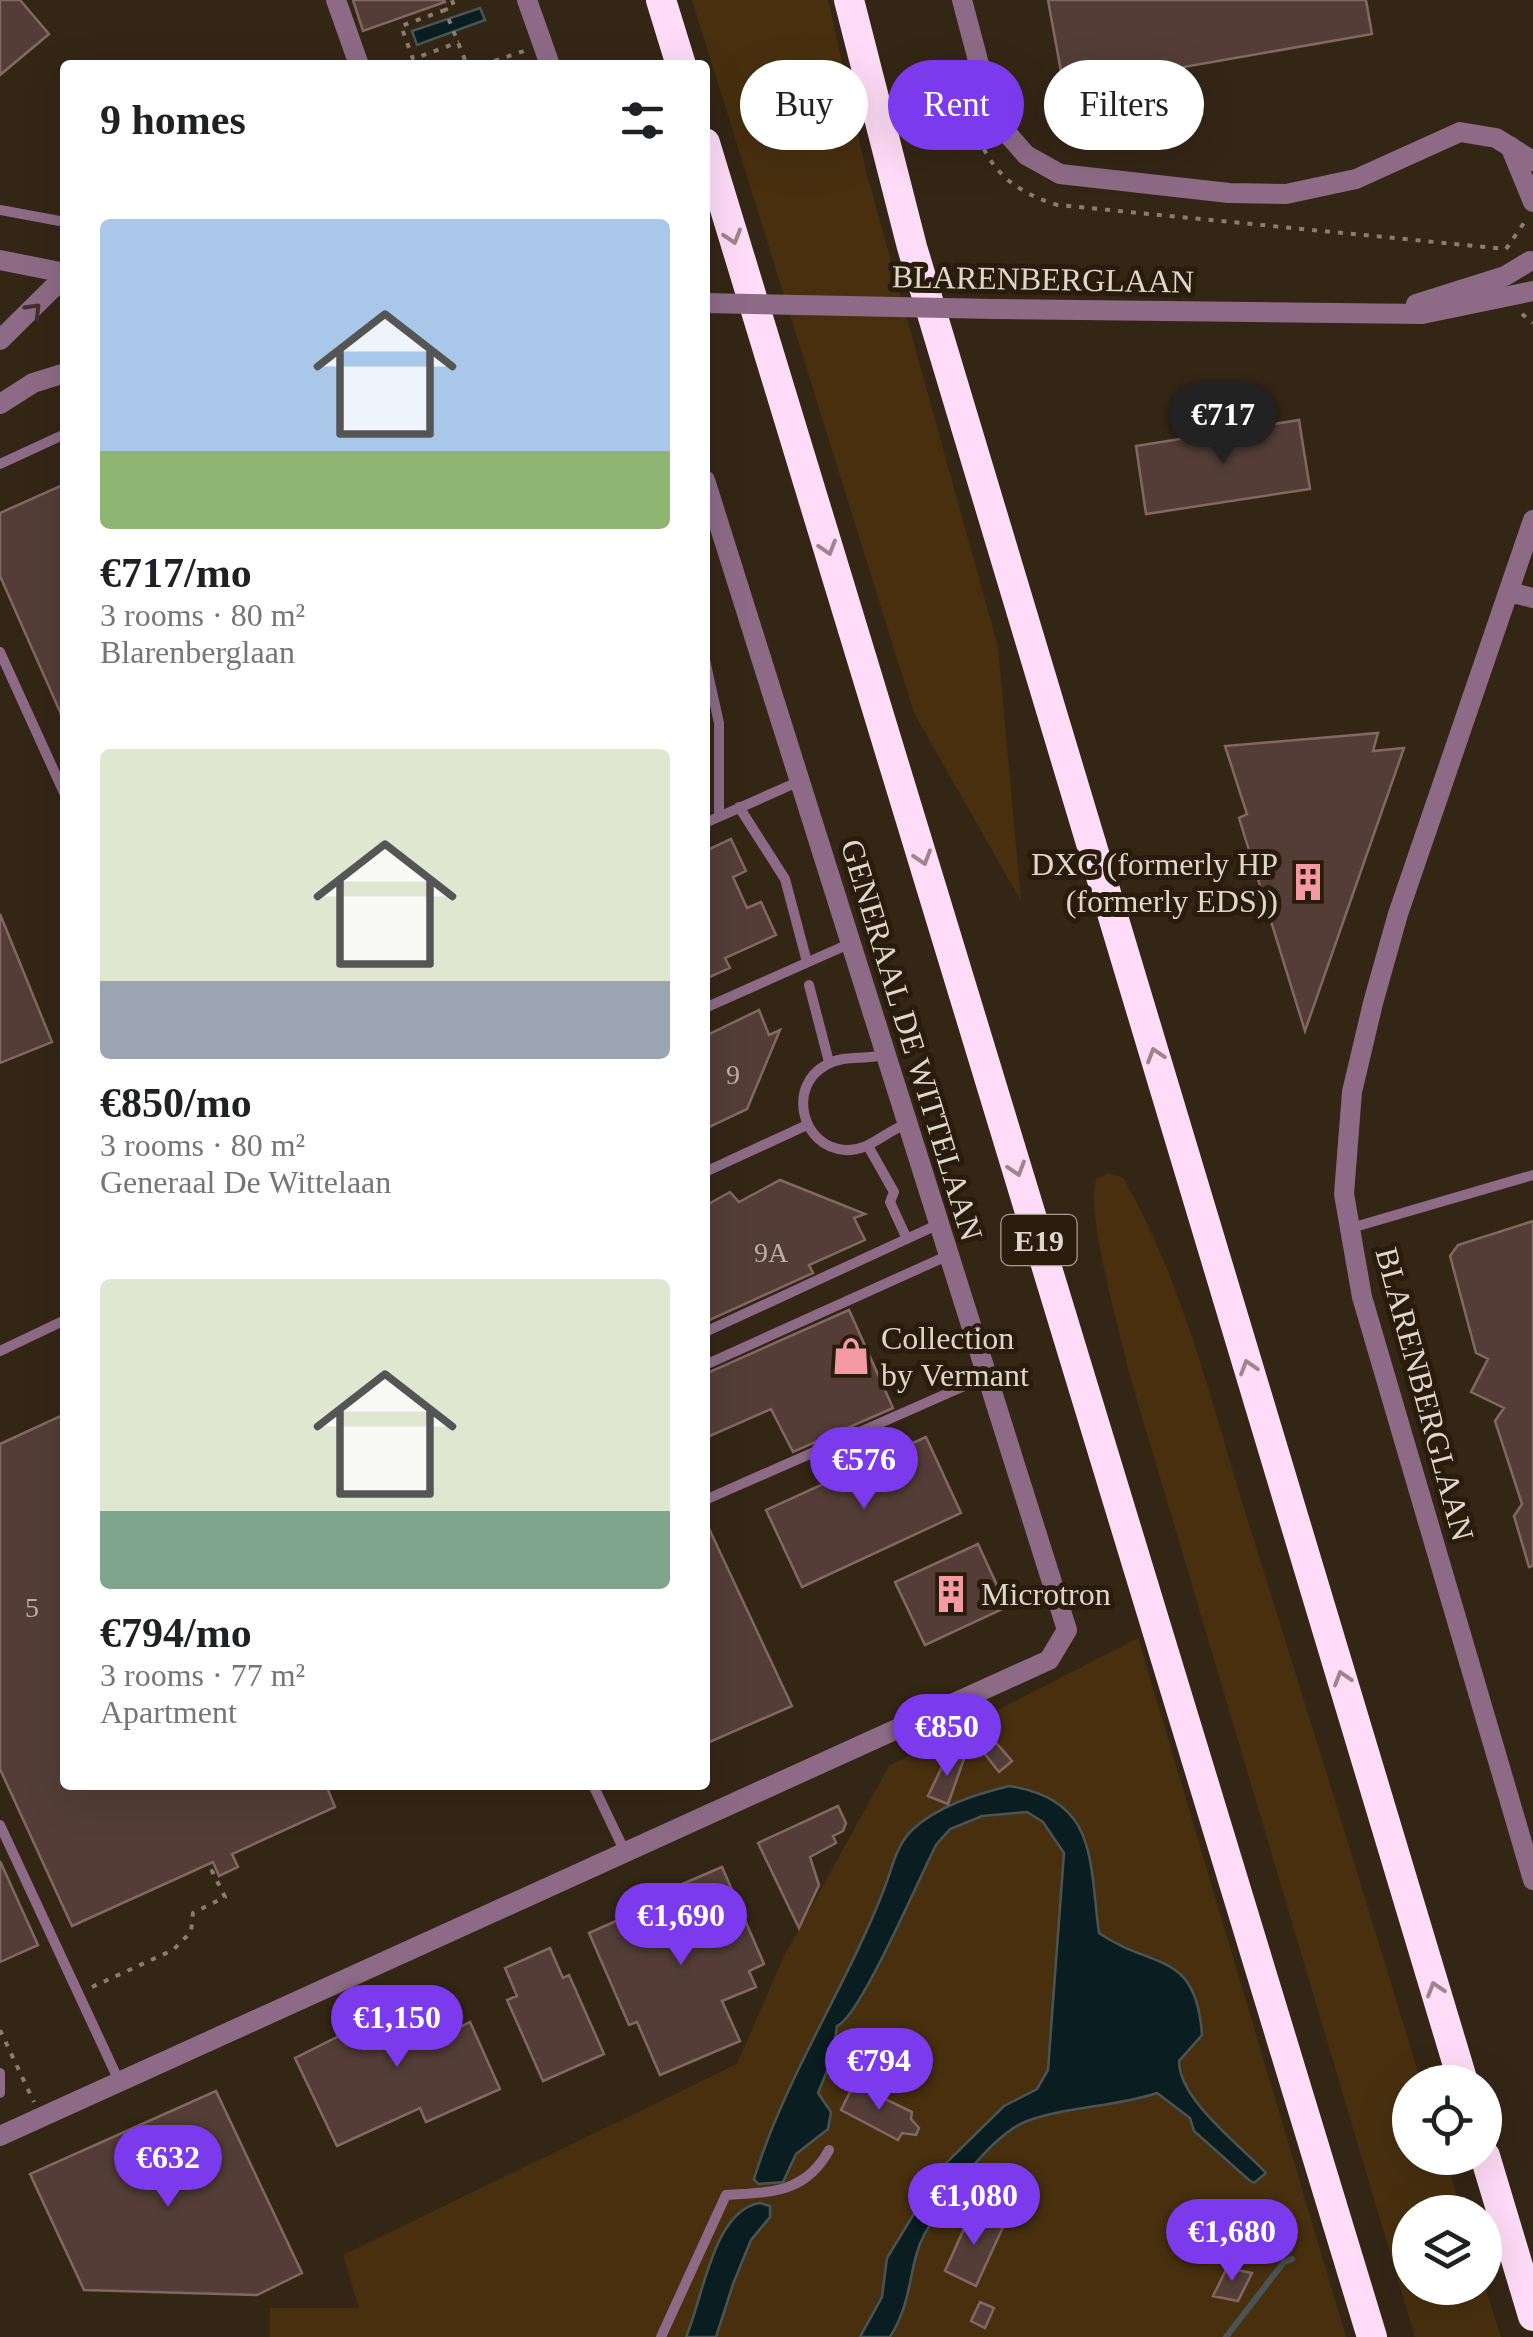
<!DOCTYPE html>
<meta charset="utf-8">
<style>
:root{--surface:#fff;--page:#f6f6f6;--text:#202124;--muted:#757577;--accent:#7c3aed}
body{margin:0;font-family:"Times New Roman",serif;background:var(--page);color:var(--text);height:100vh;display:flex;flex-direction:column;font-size:38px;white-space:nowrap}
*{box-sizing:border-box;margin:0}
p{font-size:32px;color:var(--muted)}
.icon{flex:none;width:55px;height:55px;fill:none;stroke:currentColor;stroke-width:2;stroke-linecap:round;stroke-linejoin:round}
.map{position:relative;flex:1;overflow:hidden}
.panel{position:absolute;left:60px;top:60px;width:650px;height:1730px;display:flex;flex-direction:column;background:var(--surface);border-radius:10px;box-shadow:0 10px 40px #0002}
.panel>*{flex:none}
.guide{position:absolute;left:740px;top:60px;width:642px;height:90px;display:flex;gap:20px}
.controls{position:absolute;left:1392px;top:2065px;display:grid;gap:20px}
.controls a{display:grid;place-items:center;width:110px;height:110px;border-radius:50%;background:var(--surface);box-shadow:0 10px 40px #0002;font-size:50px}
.price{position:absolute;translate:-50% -85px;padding:0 22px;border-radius:35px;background:var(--accent);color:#fff;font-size:32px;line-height:65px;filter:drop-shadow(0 2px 5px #0008)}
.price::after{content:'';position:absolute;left:50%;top:60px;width:30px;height:22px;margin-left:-15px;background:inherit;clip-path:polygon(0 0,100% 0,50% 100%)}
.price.selected{background:#222;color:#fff}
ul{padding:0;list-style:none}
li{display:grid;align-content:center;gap:20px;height:530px;padding:0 40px}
li span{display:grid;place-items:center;height:310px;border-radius:10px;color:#555}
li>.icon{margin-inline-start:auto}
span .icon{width:180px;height:180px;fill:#fffc;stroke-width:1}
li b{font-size:42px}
h2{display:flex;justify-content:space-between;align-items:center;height:120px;padding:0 40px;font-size:42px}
.pill{padding:0 35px;border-radius:45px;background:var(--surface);box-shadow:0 10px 40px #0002;font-size:35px;line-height:90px}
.pill.selected{background:var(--accent);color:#fff}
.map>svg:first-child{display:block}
</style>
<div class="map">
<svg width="1533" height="2337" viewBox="0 0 1533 2337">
<rect width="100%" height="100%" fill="#342615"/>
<path fill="#48300f" d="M692 0H828L866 171 998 647 1021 901 914 713Z
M1109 1173 1123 1178C1183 1281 1212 1405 1247 1518 1306 1706 1364 1894 1421 2082H1410V2158H1445L1462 2212H1410V2288L1485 2287 1501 2337H1415L1130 1376C1122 1339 1083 1206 1097 1178Z
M1138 1638 1346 2337H270V2308H359L343 2255 737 2064 783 1958 889 1766Z"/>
<path fill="#0a1d21" stroke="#4a5454" stroke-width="2.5" d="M480 8 485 20 417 45 412 31Z
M1009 1786C1098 1799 1089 1861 1099 1933 1152 1970 1196 1949 1202 2035L1179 2061C1179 2100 1240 2145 1266 2173L1254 2183 1249 2180 1194 2131 1190 2118 1157 2093C1115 2107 1069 2106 1027 2121 992 2134 942 2202 924 2235 908 2265 914 2299 890 2337H860L882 2297 887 2258 943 2166 1004 2106 1037 2089 1048 2070 1064 1853 1043 1822 1027 1812 982 1816 950 1829 936 1845C920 1876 860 2017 837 2026L833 2056 818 2093 831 2112 828 2129 796 2154 783 2182 758 2184 754 2179C785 2078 845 1989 883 1892 892 1870 895 1847 912 1830 937 1806 977 1794 1009 1786Z
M760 2203 770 2206V2217L751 2240 733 2284 716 2337H686C703 2299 713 2210 760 2203Z"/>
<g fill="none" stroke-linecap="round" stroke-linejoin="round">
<path stroke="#4a5454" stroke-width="6" d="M1226 2337 1284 2262 1292 2259"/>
</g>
<path fill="#543d37" stroke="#826862" stroke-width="2.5" d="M0 0H20L49 34 0 75Z
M353 0H444L445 2 363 31Z
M1048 0H1366L1372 34 1064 88Z
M1299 420 1310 489 1146 514 1136 446Z
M65 484V723L0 576V513Z
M1378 733 1373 751 1404 748 1305 1031 1239 818 1247 814 1225 746Z
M731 839 746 871 733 877 747 908 761 902 776 935 725 958 730 968 705 979V851Z
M0 914 52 1042 0 1063Z
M759 1010 769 1035 780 1030 747 1109 705 1129V1036Z
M780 1180 865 1214 854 1218 865 1240 809 1265 813 1273 705 1322V1206L730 1192 739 1202Z
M1533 1221V1566L1529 1567 1514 1516 1522 1504 1495 1421 1504 1408 1471 1392 1488 1359 1476 1353 1450 1256 1458 1245Z
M849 1310 893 1408 793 1452 771 1409 705 1438V1374Z
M65 1414V1785H326L335 1807 232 1854 238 1867 219 1876 213 1862 72 1926 0 1769V1444Z
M926 1437 961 1513 802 1587 766 1510Z
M705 1520 792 1706 705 1744Z
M978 1544 1007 1607 925 1645 895 1582Z
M992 1738 1012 1761 999 1772 980 1748Z
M949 1752 964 1759 948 1804 928 1796Z
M838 1806 846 1823 843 1831 833 1836 836 1843 810 1857 819 1885 799 1928 758 1843Z
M0 1861 38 1945 0 1962Z
M722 1867 764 1964 749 1971 756 1987 722 2001 740 2041 660 2075 637 2022 629 2025 589 1933 641 1910 638 1903Z
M550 1948 563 1978 569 1975 604 2054 543 2081 507 2000 517 1996 505 1968Z
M438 1993 454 2030 470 2022 500 2089 426 2122 420 2108 337 2146 295 2058 379 2016Z
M854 2084 912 2112 911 2119 919 2128 916 2135 902 2133 898 2140 841 2110Z
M216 2091 302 2273 257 2295 84 2290 30 2174Z
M972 2211 1004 2225 976 2286 945 2271Z
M1227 2268 1252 2273 1238 2301 1213 2296Z
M980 2302 994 2308 985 2328 971 2321Z"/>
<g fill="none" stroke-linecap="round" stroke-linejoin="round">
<path stroke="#887d6f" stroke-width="4" stroke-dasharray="5 8" stroke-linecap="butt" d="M452 0 454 6 445 10 467 65
M445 10 401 26 413 59 459 42
M482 65 524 51
M959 73 967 102
M974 125C989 171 1014 192 1058 205L1506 249
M1506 249 1526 220
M1522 314 1533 323
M92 1987 173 1950 191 1932 193 1913 225 1897 212 1871 216 1869
M0 2030 34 2102"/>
<path stroke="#8d6b86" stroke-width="10" d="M0 210 65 222
M0 464 65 434
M0 652 65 795
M705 660 719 723V816
M739 807 785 879 807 962
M705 823 800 781
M809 985 829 1062
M705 1008 851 943
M886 1054C866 1061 844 1054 826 1065 787 1086 801 1147 845 1150 869 1152 885 1131 907 1124
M868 1146 894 1192 890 1202 907 1239
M705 1172 807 1125
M1351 1228 1533 1175
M705 1332 939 1224
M0 1351 65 1320
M705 1365 949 1255
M705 1500 987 1376
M593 1785 625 1852
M0 1825 119 2081
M0 2073V2093
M661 2337 726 2195C770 2192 805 2194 829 2150"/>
<path stroke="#8d6b86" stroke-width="20" d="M336 0 359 65
M527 0 550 65
M0 404 33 383 65 373
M1533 520 1398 914 1373 1003 1352 1092 1344 1194 1362 1297 1533 1880
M1509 592 1533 598
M0 2136 1049 1660 1067 1630 705 480"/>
<path stroke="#8d6b86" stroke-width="20" d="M962 0 993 117 1026 155 1060 174 1229 193 1286 194 1356 179 1460 132 1496 138 1533 161
M1510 146 1533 202
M0 260 65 273
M1416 304 1505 276 1530 261
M994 309 1422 314 1533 291
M0 340 65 276"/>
<path stroke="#fedbf6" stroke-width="30" d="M661 0 681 65
M849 0 912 247 1463 2082
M705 143 1372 2337
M1485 2156 1533 2316"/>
<path stroke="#8d6b86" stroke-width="20" d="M705 303 994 309"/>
</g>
<defs><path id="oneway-chevron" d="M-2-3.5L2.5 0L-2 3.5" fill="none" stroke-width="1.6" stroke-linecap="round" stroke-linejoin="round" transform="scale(2.5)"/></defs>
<g stroke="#9e858c">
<use href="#oneway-chevron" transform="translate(733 237) rotate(73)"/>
<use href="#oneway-chevron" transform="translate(828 548) rotate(73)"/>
<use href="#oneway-chevron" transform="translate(923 858) rotate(73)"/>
<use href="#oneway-chevron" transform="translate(1155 1055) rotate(-107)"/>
<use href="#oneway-chevron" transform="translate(1017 1169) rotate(73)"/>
<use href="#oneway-chevron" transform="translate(1248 1367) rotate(-107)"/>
<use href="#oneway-chevron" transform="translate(1342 1678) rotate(-107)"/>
<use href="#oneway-chevron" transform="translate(1435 1989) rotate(-107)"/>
</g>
<use stroke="#42302a" href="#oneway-chevron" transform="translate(34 310) rotate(-46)"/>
<defs>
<g id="building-bare" transform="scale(3)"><path d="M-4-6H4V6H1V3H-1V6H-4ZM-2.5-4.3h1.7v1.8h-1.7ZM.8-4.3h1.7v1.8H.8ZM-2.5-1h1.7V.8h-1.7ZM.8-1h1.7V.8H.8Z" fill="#f49aa2" stroke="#291c0b" stroke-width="2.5" paint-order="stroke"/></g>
<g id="shop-bare" transform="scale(3)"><path d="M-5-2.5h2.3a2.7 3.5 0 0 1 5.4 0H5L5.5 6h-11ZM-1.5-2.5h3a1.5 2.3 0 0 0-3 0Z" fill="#f49aa2" stroke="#291c0b" stroke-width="2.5" paint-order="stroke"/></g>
</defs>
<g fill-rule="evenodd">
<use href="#building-bare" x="1308" y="882"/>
<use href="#shop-bare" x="851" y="1356"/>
<use href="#building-bare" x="951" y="1594"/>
</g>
<g text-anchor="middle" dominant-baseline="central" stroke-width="10" stroke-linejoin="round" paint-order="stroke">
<g font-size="28" fill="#bcb0a7">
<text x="733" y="1074">9</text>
<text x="771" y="1252">9A</text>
<text x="32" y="1607">5</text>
</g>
<rect fill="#291c0b" stroke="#a89e92" stroke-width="2.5" x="1001.5" y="1215" width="75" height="50" rx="8"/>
<g font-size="30" font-weight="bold" fill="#dfd6cc">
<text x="1039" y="1240">E19</text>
</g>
<g font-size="32" fill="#dfd6cc" stroke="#291c0b">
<text transform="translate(1043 279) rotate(1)">BLARENBERGLAAN</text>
<text transform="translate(912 1040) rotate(73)">GENERAAL DE WITTELAAN</text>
<text transform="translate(1425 1394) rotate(75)">BLARENBERGLAAN</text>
</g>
<g font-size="32" fill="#dfd6cc" stroke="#291c0b" text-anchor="start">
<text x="1278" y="864" text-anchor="end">DXC (formerly HP<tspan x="1278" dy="37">(formerly EDS))</tspan></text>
<text x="881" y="1338">Collection<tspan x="881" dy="37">by Vermant</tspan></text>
<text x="981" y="1594">Microtron</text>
</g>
</g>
</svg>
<div class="controls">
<a><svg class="icon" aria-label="locate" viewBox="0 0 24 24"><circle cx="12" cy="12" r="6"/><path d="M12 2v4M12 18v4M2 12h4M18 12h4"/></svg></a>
<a><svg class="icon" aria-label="layers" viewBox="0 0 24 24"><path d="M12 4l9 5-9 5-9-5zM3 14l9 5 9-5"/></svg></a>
</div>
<b class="price selected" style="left:1223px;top:467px">€717</b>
<b class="price" style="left:864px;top:1512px">€576</b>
<b class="price" style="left:947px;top:1779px">€850</b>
<b class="price" style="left:681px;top:1968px">€1,690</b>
<b class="price" style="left:397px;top:2070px">€1,150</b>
<b class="price" style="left:879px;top:2113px">€794</b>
<b class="price" style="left:168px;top:2210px">€632</b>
<b class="price" style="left:974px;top:2248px">€1,080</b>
<b class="price" style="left:1232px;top:2284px">€1,680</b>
<div class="guide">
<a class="pill">Buy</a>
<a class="pill selected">Rent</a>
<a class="pill">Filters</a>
</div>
<section class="panel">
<h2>9 homes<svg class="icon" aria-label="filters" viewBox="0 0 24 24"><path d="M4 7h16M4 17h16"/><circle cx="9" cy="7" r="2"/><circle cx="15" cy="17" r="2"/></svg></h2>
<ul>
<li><span style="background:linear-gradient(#a9c7e8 75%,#8fb573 0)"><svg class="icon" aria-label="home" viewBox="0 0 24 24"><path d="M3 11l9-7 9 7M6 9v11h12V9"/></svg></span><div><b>€717/mo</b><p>3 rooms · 80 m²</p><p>Blarenberglaan</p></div></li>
<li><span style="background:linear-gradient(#dfe7d0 75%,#9aa5b1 0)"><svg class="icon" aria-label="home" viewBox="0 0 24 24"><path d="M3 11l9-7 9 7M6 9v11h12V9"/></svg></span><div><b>€850/mo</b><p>3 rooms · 80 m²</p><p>Generaal De Wittelaan</p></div></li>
<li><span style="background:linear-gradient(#dfe7d0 75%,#7fa58c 0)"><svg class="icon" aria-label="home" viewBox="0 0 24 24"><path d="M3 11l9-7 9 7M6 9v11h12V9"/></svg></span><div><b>€794/mo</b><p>3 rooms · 77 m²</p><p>Apartment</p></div></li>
</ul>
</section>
</div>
